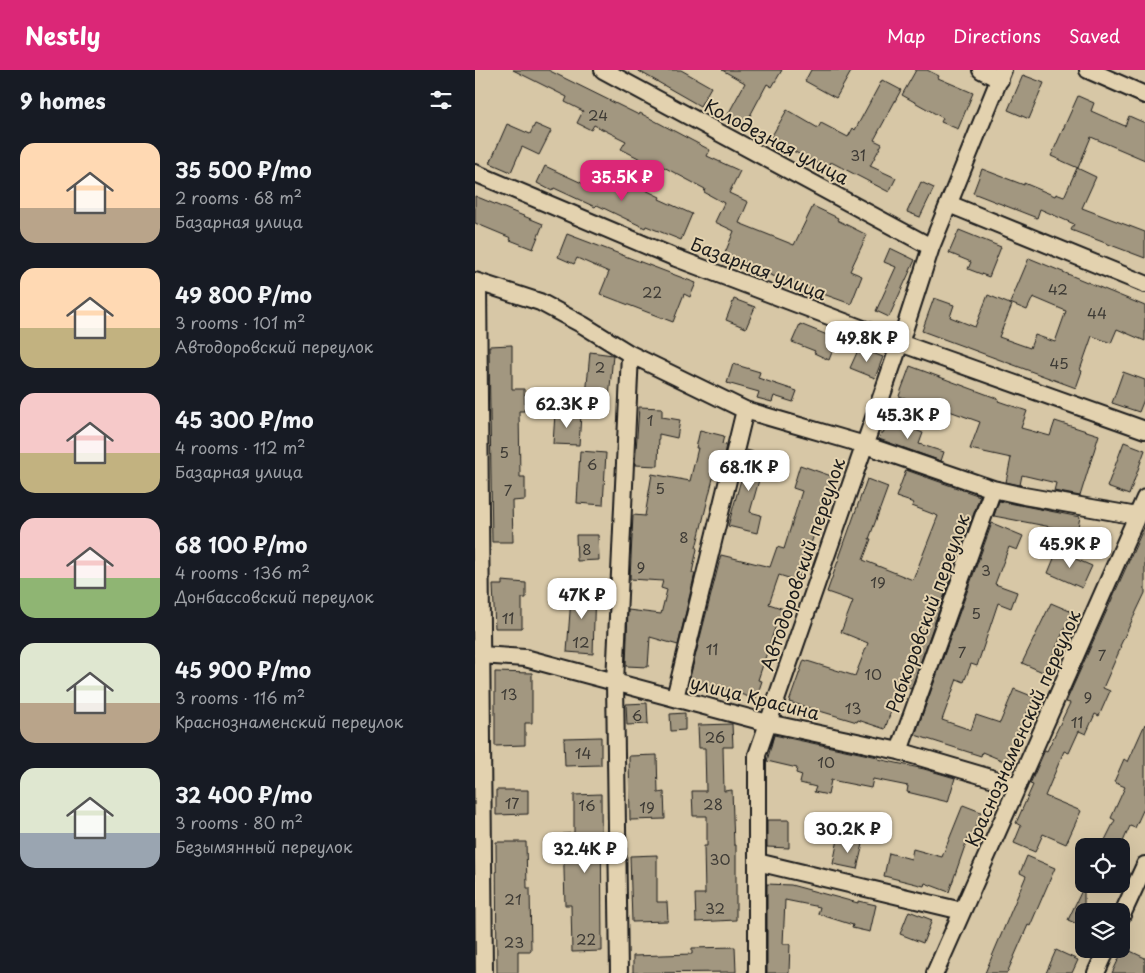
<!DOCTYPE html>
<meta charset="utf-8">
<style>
:root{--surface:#171b24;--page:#20242c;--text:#f1f3f6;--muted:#9ea1a6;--accent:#db2777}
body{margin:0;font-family:"Playpen Sans",sans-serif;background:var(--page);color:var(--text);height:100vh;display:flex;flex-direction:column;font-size:19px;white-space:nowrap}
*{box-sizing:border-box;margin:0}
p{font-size:16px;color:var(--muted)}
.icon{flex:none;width:28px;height:28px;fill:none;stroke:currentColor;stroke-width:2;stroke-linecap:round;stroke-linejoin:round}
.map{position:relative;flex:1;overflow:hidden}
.sheet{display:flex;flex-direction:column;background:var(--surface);width:475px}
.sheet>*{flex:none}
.buttons{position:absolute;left:600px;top:768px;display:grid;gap:10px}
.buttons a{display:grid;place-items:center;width:55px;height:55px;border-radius:10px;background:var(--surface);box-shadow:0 5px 20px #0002;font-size:25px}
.price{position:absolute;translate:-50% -42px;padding:0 11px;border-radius:10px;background:#fff;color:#222;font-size:16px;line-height:32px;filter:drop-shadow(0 1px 2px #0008)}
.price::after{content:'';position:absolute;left:50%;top:30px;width:15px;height:11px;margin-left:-8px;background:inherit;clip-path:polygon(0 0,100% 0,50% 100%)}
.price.selected{background:var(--accent);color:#fff}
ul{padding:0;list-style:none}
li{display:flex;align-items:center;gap:15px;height:125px;padding:0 20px}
li span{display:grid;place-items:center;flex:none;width:140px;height:100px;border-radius:15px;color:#555}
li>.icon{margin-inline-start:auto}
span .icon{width:60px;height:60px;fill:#fffc;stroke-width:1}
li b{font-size:21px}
h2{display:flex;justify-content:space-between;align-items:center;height:60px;padding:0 20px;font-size:21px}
header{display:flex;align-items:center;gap:30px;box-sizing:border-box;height:70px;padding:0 25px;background:var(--accent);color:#fff}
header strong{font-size:24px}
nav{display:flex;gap:28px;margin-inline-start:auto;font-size:18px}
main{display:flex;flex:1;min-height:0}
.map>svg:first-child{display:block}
</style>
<header>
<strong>Nestly</strong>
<nav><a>Map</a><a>Directions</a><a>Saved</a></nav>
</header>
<main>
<section class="sheet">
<h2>9 homes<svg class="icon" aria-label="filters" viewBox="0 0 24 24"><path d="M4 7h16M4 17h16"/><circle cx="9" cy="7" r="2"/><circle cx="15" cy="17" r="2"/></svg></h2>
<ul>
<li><span style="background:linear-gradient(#ffd9b3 65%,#b9a48a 0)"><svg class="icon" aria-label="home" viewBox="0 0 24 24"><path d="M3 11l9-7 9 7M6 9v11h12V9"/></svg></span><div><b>35 500 ₽/mo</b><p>2 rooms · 68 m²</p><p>Базарная улица</p></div></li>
<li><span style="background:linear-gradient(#ffd9b3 60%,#c2b280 0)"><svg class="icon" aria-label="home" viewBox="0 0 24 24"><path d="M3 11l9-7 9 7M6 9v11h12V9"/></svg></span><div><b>49 800 ₽/mo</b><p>3 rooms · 101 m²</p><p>Автодоровский переулок</p></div></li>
<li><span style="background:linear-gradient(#f6c9c9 60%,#c2b280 0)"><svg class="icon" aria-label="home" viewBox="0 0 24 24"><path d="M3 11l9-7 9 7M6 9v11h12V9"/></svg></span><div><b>45 300 ₽/mo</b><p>4 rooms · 112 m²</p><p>Базарная улица</p></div></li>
<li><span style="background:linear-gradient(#f6c9c9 60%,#8fb573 0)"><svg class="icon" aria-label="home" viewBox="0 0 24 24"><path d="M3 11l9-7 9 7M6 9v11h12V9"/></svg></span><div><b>68 100 ₽/mo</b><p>4 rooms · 136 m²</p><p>Донбассовский переулок</p></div></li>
<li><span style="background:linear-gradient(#dfe7d0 60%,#b9a48a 0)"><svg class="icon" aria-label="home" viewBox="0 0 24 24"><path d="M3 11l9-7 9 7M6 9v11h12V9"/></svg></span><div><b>45 900 ₽/mo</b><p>3 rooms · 116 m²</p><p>Краснознаменский переулок</p></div></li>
<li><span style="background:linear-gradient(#dfe7d0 65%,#9aa5b1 0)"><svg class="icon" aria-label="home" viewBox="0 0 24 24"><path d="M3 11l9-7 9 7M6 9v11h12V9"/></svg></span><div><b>32 400 ₽/mo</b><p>3 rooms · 80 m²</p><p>Безымянный переулок</p></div></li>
</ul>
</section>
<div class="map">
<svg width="670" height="903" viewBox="0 0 670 903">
<rect width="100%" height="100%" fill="#d7c7a6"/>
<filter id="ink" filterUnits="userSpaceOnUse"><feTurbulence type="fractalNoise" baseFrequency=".02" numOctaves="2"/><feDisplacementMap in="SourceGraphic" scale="10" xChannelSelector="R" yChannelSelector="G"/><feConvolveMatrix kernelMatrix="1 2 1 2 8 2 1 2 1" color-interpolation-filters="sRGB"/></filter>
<g filter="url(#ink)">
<path fill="#a29780" stroke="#1c1c1c" d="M38 0H73L164 45 165 43 235 80 232 86 265 101 254 123 273 132 264 153 319 175 338 136 363 148 362 150 392 165 375 201 387 206 376 234 248 188 259 161 240 152 249 133 229 122 230 119 185 95 183 98 146 79 151 71 119 55 116 60 102 53 108 41 90 32 92 27Z
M162 0H206L236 17 225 36Z
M247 0H307L297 17 292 14 269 57 251 48 270 13Z
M336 0H377L361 28 330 11Z
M441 0H452L464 6 463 8 498 23 483 59 466 52 468 48 427 25Z
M548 5 569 13 554 49 533 40Z
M407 10 426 20 399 70 407 74 395 96 421 108 414 122 356 92 353 99 295 69 312 40 343 58 346 53 373 67 378 58 380 60Z
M603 26 619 33 616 41 650 56 654 46 670 53V90L616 67 603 98 576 86Z
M32 54 55 64 60 54 76 61 64 85 47 77 36 102 15 93Z
M70 96 109 114 113 106 151 124 156 113 185 127 184 129 217 144 206 170 171 156 170 158 122 135 120 137 79 118 77 121 62 113Z
M602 98 621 107 607 138 670 162V188L596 160 599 154 565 139 562 148 498 123 507 99 549 115V113L580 126 581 124 589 127Z
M446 112 459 118 445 147 432 142Z
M0 126 68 154 58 179 35 170 36 168 0 153Z
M484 160 526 177 514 207 493 199 496 192 474 183Z
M92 164 221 213 215 227 209 224 198 252 125 224 134 202 102 188 99 194 83 187Z
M415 178 440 190 414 247 401 241 421 197 409 192Z
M554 188 670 236V271L642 259 636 273 617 266 605 300 607 301 601 318 447 261 459 228 479 235 475 247 500 257 513 225 537 235 524 267 555 278 560 265 580 272 591 241 558 227 552 240 535 233Z
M259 229 280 237 271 258 251 250Z
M325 254 362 269 354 290 339 283 340 281 317 272Z
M37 275V319H49L50 341H44L45 407H50V430L37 431 38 472H17L14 276Z
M384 278 408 287 400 308 375 298Z
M115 282 138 285 133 339 124 338 123 343 106 342 108 326H111Z
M258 294 285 302 283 308 322 321 318 332 299 326 297 332 282 328 284 322 252 313Z
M435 296 524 329 523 331 552 341 546 358 575 366 580 351 624 365 605 426 579 421 581 413 547 405 545 415 531 412 536 388 495 379 505 352 452 333 451 335 424 326Z
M648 302 670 310V327L664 342 637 333Z
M164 337 187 338V347L205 350 202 368 184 364 183 396 160 395Z
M80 343 106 345 104 375 78 374Z
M414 350 448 363 444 374 469 382 466 391 404 369 406 363H408Z
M225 360 249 366 247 374 251 375 247 393 242 392 221 478 222 479 217 503H220L203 575 175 567 173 597 151 596 153 540 186 544 192 520 186 518 188 511 155 509 158 445 170 446 177 404 215 411 223 378H221Z
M649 372 670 380 654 425 632 417Z
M271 380 296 386 291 405 286 403 275 442 286 445 282 463 253 456 269 399 266 398Z
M105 381 131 383 128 435 102 433Z
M325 395 359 407 323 511 304 505 294 534 312 540 306 557 301 555 283 610 287 611 281 629 239 616 214 611 246 485 295 497 302 477 309 479 327 421 318 418Z
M431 400 505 426 436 619 428 616 427 618 424 617 410 659 383 650 382 652 314 632 329 590 380 606 393 573 366 562 378 531 352 522 392 409 413 417 394 469H396L388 490 438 510 463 446 437 436 439 433 421 427Z
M524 431 605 447 602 462 519 446Z
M517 453 548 466 542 480 534 477 520 514 542 522 536 538 523 533 502 596 496 594 489 612 482 609 467 650 496 660 501 645 525 653 539 619 559 627 531 692 507 682 506 686 440 665Z
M670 455V523L645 576 646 577 628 618 635 621 624 646 620 644 611 664 604 661 594 683 589 681 570 726 606 741 591 774 568 764 560 782 539 773 546 756 541 753 558 715 555 714 570 680 572 681 595 633 591 632Z
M101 465H123L124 490 102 491Z
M582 481 617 496 607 518 573 503Z
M27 511 51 513V528H47V558H20L18 515H27Z
M97 515 120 516 118 584 92 582Z
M576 533 597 542 570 603 547 593Z
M20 602 57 603V653H50V675L20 676Z
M172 633 173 654 152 655 151 634Z
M210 643V660L196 661 195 644Z
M257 654 258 677H248L249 721 257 720 259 775H261V850L221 852 220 824H230L229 776H232V746H218L217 721H231L230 678H224L223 655Z
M670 654V736L660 758 655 756 646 776H638L629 772 640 750 636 748 650 717 639 712 649 689 653 692Z
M299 665 403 687V689L449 699 480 708 473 732 432 722 433 716 398 709 396 718 356 710 353 725 339 722 341 717 325 713 327 705 321 703 322 698 292 691Z
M126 667V695L90 696 89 668Z
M182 685 183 723 189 722 190 749 155 750 154 686Z
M21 720H53V744L21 745Z
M126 724 127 881 97 882 96 835H90L88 764 99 763V725Z
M488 735 506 742 496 768 493 767 474 822 450 813 449 816 409 806 414 783 436 789 438 779 467 787Z
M292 750H314V778L292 777Z
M363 769 388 774 382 799 358 794Z
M21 772H51L52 818H55L56 881H43V903H22Z
M182 785V832H192L193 851 157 852 155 786Z
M552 786 580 798 555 856 553 855 532 903H510L551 806 545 803Z
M292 814 316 815 383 833V831L401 835 395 862 377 858 378 855 343 844 345 837 310 830 308 874H315L314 903H292Z
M609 816V857L593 850Z
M434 841 457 850 448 873 425 864Z
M260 877 261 902 158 903V886L217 884V878Z
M649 878 670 888V903H637Z
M581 880 603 890 597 903H571Z"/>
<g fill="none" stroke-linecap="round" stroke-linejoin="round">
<g stroke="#1c1c1c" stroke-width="20">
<path id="minor" d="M128 0 456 177
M506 0 525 10
M613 0 670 25
M0 103 201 188 425 273 670 360
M474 134 670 214
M0 211 65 232 108 255 155 284 270 340 390 375 518 419 549 426 662 446
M3 212 9 903
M6 585 50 588 293 653 424 681 543 716
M200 628 270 340
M424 681 518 419
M282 792 487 841
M646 847 670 795
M144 903 140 612 155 284
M282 903V685L425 273 456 177 528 0
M460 903 670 428
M621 903 632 879"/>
</g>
<use href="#minor" stroke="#e3d2af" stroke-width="16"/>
</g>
</g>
<g text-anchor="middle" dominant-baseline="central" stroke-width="4" stroke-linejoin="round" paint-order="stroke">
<g font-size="15" fill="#3e3b35">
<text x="123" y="44">24</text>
<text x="383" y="84">31</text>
<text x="583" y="218">42</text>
<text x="177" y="221">22</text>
<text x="622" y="242">44</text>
<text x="584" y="292">45</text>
<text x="125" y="296">2</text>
<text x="175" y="349">1</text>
<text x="29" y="381">5</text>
<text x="117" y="393">6</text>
<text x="185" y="417">5</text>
<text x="33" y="419">7</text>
<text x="209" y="466">8</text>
<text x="112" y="478">8</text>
<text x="166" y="496">9</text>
<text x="511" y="499">3</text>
<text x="403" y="511">19</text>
<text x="501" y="542">5</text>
<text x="33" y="547">11</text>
<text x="106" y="571">12</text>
<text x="237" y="578">11</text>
<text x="487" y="581">7</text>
<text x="627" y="584">7</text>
<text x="398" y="603">10</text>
<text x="34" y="623">13</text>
<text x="613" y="626">9</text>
<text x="378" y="637">13</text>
<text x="162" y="644">6</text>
<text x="602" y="651">11</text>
<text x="240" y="666">26</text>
<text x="108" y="682">14</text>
<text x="351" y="691">10</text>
<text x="37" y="732">17</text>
<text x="238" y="733">28</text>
<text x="112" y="734">16</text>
<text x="172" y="736">19</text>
<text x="245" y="788">30</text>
<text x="38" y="828">21</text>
<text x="240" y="837">32</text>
<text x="111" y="868">22</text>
<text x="39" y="871">23</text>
</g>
<g font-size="18" fill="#1c1c1c" stroke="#e3d2af">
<text transform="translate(302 71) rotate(28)">Колодезная улица</text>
<text transform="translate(284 198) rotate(21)">Базарная улица</text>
<text transform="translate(327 494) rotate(-71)">Автодоровский переулок</text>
<text transform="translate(452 543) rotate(-70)">Рабкоровский переулок</text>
<text transform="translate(280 627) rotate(14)">улица Красина</text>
<text transform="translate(547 658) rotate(-66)">Краснознаменский переулок</text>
</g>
</g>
</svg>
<div class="buttons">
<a><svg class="icon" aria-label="locate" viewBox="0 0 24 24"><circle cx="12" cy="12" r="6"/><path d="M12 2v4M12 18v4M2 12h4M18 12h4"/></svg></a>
<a><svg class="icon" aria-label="layers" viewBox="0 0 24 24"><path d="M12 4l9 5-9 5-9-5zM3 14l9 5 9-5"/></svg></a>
</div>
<b class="price selected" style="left:147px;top:132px">35.5K ₽</b>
<b class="price" style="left:392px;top:293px">49.8K ₽</b>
<b class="price" style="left:92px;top:359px">62.3K ₽</b>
<b class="price" style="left:433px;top:370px">45.3K ₽</b>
<b class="price" style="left:274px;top:422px">68.1K ₽</b>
<b class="price" style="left:595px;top:499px">45.9K ₽</b>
<b class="price" style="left:107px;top:550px">47K ₽</b>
<b class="price" style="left:373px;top:784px">30.2K ₽</b>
<b class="price" style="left:110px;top:804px">32.4K ₽</b>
</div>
</main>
